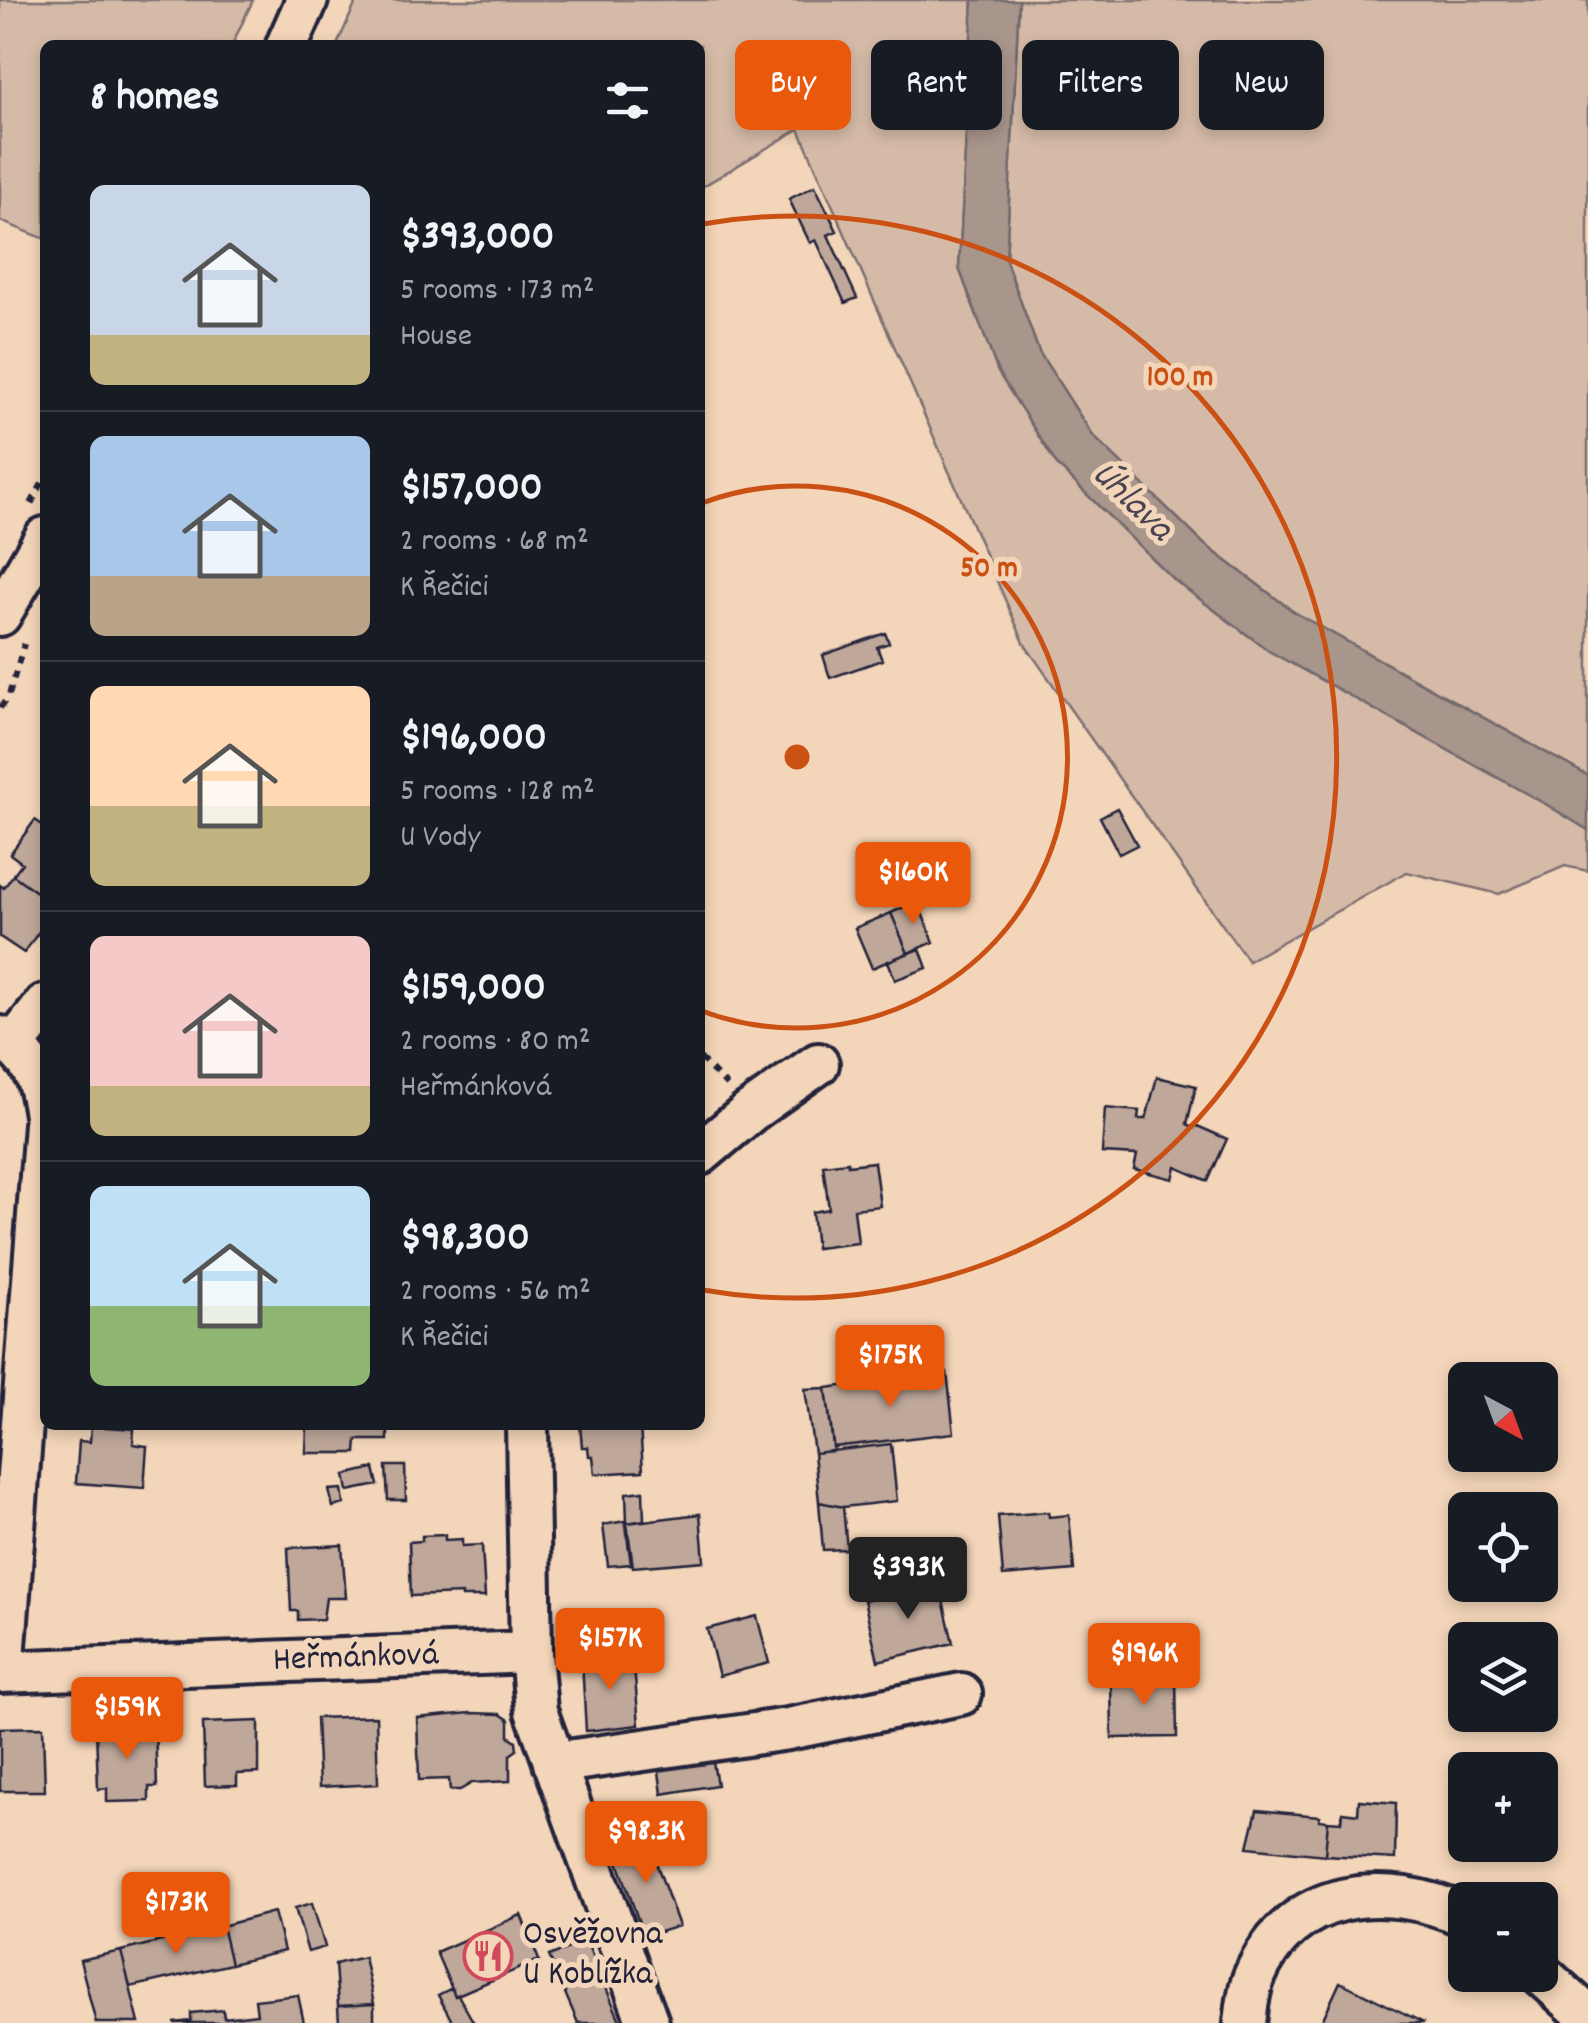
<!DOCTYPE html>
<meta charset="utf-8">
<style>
:root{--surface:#171b24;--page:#20242c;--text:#f1f3f6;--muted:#9ea1a6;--line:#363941;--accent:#ea580c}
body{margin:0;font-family:Dekko,sans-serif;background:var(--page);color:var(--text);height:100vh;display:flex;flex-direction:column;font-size:38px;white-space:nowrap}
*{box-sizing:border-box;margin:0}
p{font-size:32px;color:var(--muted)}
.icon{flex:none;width:55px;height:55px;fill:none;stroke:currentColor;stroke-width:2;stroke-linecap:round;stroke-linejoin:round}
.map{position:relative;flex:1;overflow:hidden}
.details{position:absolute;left:40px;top:40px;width:665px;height:1390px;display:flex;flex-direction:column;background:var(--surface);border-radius:15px;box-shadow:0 5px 15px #0003}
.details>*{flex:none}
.hud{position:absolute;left:735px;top:40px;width:702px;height:90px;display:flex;gap:20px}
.needle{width:65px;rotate:139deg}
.buttons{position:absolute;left:1448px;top:1362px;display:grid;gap:20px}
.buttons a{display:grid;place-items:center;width:110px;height:110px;border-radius:15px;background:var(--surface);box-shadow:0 5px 15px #0003;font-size:50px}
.price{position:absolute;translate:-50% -85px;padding:0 22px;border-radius:10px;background:var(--accent);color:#fff;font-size:32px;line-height:65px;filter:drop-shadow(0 2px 5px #0008)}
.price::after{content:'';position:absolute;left:50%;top:60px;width:30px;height:22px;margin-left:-15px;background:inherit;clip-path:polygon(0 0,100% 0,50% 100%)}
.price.current{background:#222;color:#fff}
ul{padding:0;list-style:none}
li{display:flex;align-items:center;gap:30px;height:250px;padding:0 50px}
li+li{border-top:2px solid var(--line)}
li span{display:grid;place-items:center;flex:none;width:280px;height:200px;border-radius:15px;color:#555}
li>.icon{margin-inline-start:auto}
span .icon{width:120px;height:120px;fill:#fffc;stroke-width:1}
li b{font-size:42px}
h2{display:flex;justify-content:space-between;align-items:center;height:120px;padding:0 50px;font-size:42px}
.chip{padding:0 35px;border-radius:15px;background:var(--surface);box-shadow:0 5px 15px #0003;font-size:35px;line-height:90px}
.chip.current{background:var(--accent);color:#fff}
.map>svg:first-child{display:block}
</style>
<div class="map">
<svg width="1588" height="2023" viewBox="0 0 1588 2023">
<rect width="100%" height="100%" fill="#f3d5b9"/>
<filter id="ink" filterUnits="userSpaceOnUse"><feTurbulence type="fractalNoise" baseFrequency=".01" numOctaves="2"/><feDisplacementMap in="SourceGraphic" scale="20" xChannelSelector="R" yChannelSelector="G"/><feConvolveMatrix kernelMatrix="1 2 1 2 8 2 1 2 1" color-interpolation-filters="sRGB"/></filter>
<g filter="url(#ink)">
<path fill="#d5bba7" stroke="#7c6e71" stroke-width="2.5" d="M0 0H253L232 45H45V239L0 221Z
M357 0H973L959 268 998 372 1057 465 1173 579 1269 651 1549 806 1588 830V871L1565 866 1499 894 1407 872 1248 961 1025 645 799 129 700 188V45H337Z
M1019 0H1588V776L1294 612 1204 544 1093 436 1039 352 1006 261Z"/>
<path fill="#a8958c" stroke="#72676c" stroke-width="2.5" d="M973 0H1019L1006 261 1039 352 1093 436 1204 544 1294 612 1588 776V830L1549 806 1269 651 1173 579 1057 465 998 372 959 268Z"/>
<path fill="#bfa89a" stroke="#22223b" stroke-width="2.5" d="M815 186 837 231 828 235 857 298 845 303 816 240 810 243 789 199Z
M885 633 889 643 877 647 882 660 830 678 823 655Z
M1117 808 1137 845 1119 854 1100 817Z
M35 820 45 827V898L13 875 22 863 10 854Z
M13 875 45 898 39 912 45 917V923L24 953 0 937V885L4 888Z
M917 901 934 942 908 953 891 913Z
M891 913 908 953 872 968 855 928Z
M920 949 927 968 895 980 888 961Z
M1157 1077 1196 1086 1187 1124 1194 1128 1195 1125 1227 1139 1208 1181 1176 1167 1173 1179 1134 1169 1137 1155 1102 1153 1105 1108 1139 1111 1138 1119H1146Z
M848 1162V1165L874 1162 880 1206 854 1209 858 1243 816 1248 812 1212 829 1209 823 1165Z
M947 1372 954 1433 833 1447 826 1388Z
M826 1388 834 1451 814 1453 805 1389Z
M91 1425H134V1429Z
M307 1425H388V1440H357L356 1453H306Z
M580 1425H640L643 1471 595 1474 593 1456H589L588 1447H582Z
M91 1426 134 1429 133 1444 147 1446 144 1488 76 1483 79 1441 90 1442Z
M891 1444 897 1501 843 1507 819 1502 814 1453Z
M386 1466H405L406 1500H388Z
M374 1468 378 1485 348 1491 345 1475Z
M342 1489 344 1504 333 1507 329 1490Z
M643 1491 644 1520 627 1523 626 1493Z
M819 1502 843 1507 847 1549 823 1550Z
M1048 1512 1049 1517 1069 1515 1074 1570 1003 1576 998 1516Z
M700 1514 704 1561 633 1567 627 1523Z
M625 1521 631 1564 608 1566 603 1525Z
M445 1535V1540L462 1539V1546L482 1545 485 1597H462V1594L411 1596 409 1542 422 1541V1536Z
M342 1545 346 1598H326L323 1619 298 1620V1611H291L288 1548Z
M939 1583 953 1643 878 1661 864 1600Z
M757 1616 769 1663 719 1676 707 1629Z
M633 1655 639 1725 586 1731 582 1662 578 1660Z
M1176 1678 1177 1737 1112 1738 1111 1679Z
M471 1713 500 1714 509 1720V1736L516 1741 517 1750 510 1755V1781L472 1783 460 1790H450L449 1779 419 1780 417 1718Z
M376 1716 378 1784 319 1787 316 1718Z
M259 1721V1773L237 1774V1785L205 1786 203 1723Z
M155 1724 157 1787H149V1801L107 1802V1788L98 1789 96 1726Z
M43 1727 45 1791H0V1728Z
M712 1756 717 1785 662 1794 658 1764Z
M1359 1800 1396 1803 1395 1859 1325 1855 1328 1821 1341 1822 1342 1812 1358 1814Z
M1257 1810 1320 1816 1319 1820 1328 1821 1325 1855 1248 1847Z
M645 1832 679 1926 644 1937 616 1856 620 1855 615 1843Z
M312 1903 325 1947 308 1952 295 1908Z
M274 1912 284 1951 231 1964 222 1926Z
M521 1915 539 1960 455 1996 436 1952Z
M222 1926 231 1964 130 1987 121 1951Z
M586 1941 621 2023H578L549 1956Z
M121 1951 139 2023H96L80 1960Z
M364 1957 374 2004 338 2006 335 1964Z
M1340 1982 1424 2023H1321Z
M452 1988 455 1996 458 1995 474 2023H453L438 1995Z
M298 1995 304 2023H174L191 2021V2013L223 2010 224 2018 257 2014 255 2000Z
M374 2004V2023H339L338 2006Z"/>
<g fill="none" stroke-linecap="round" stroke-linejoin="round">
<g stroke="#22223b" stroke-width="48">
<path id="minor" d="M287 45 307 0
M0 615 45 538
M0 1037C33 1058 40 1079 45 1115
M13 1046 45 1005
M700 1154 750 1112 818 1064
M527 1425 531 1652 536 1711 648 2023
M0 1672 531 1652
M3 1672 45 1124
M554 1763 788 1729 961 1694
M1540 1973 1581 2010 1588 2022
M1245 2023C1247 2008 1248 1991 1254 1977 1292 1888 1385 1880 1465 1916"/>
</g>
<path stroke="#22223b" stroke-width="6" stroke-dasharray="8 8" stroke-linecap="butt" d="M31 504 45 478
M0 708 9 695 24 644
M700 1058 727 1086"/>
<use href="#minor" stroke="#f3d5b9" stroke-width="40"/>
</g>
</g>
<g fill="none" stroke="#ca5113" stroke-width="5">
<path d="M702 503A271 271 0 1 1 702 1011"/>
<path d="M703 224A541 541 0 1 1 703 1290"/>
</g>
<defs>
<g id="restaurant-ring" transform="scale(2.5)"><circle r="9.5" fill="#f3d5b9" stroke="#d1495b" stroke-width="1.5"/><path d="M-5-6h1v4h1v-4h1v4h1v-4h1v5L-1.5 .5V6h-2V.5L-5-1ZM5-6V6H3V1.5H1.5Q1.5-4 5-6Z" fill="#d1495b"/></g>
</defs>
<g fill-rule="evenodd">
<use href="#restaurant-ring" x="488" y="1956"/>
</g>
<g text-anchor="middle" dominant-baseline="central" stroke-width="10" stroke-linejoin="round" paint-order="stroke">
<g font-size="35" fill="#22223b" stroke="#f3d5b9">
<text transform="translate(356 1659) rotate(-2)">Heřmánková</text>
</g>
<g font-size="35" fill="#22223b" stroke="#f3d5b9" text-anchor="start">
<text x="523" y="1936">Osvěžovna<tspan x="523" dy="40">U Koblížka</tspan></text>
</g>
<g font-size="38" font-style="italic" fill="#4a4453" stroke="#f3d5b9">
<text transform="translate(1131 503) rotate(44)">Úhlava</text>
</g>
</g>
<circle cx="797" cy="757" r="15" fill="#ca5113" stroke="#f3d5b9" stroke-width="5"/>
<g font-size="30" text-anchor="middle" font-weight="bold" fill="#ca5113" stroke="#f3d5b9" stroke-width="10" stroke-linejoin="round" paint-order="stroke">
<text x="1180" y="385">100 m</text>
<text x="989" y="576">50 m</text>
</g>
</svg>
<div class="buttons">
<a><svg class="needle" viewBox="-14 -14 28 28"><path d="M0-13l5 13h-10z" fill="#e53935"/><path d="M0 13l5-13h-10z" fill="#9ea1a6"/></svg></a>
<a><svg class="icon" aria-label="locate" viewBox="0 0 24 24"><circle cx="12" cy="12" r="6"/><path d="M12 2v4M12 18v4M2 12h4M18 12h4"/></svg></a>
<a><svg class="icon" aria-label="layers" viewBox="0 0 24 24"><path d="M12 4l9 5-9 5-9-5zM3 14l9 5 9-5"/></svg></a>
<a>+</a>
<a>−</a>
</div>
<b class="price" style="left:913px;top:927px">$160K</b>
<b class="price" style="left:890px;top:1410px">$175K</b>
<b class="price current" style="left:908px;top:1622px">$393K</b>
<b class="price" style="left:610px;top:1693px">$157K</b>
<b class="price" style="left:1144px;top:1708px">$196K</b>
<b class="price" style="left:127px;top:1762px">$159K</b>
<b class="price" style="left:646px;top:1886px">$98.3K</b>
<b class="price" style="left:176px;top:1957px">$173K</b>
<div class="hud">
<a class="chip current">Buy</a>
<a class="chip">Rent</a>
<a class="chip">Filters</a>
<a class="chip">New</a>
</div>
<section class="details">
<h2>8 homes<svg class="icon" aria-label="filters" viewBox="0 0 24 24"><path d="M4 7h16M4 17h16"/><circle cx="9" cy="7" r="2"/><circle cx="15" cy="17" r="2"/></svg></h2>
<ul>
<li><span style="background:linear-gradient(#c9d6e8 75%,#c2b280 0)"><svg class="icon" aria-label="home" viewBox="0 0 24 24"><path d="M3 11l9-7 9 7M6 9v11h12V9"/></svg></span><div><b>$393,000</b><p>5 rooms · 173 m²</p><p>House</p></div></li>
<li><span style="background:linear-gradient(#a9c7e8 70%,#b9a48a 0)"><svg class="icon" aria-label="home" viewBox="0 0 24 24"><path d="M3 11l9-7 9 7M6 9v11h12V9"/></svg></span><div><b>$157,000</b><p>2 rooms · 68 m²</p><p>K Řečici</p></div></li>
<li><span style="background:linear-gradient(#ffd9b3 60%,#c2b280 0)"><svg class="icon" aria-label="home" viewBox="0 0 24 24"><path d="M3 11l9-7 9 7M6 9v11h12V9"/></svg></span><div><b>$196,000</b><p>5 rooms · 128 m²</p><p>U Vody</p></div></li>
<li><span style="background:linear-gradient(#f6c9c9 75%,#c2b280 0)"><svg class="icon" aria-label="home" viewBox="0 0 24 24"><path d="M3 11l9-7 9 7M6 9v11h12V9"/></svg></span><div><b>$159,000</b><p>2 rooms · 80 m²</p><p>Heřmánková</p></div></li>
<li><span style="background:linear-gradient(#bfe0f5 60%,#8fb573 0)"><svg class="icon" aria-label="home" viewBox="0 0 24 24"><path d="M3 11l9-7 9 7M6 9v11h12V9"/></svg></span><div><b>$98,300</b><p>2 rooms · 56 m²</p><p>K Řečici</p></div></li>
</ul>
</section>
</div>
